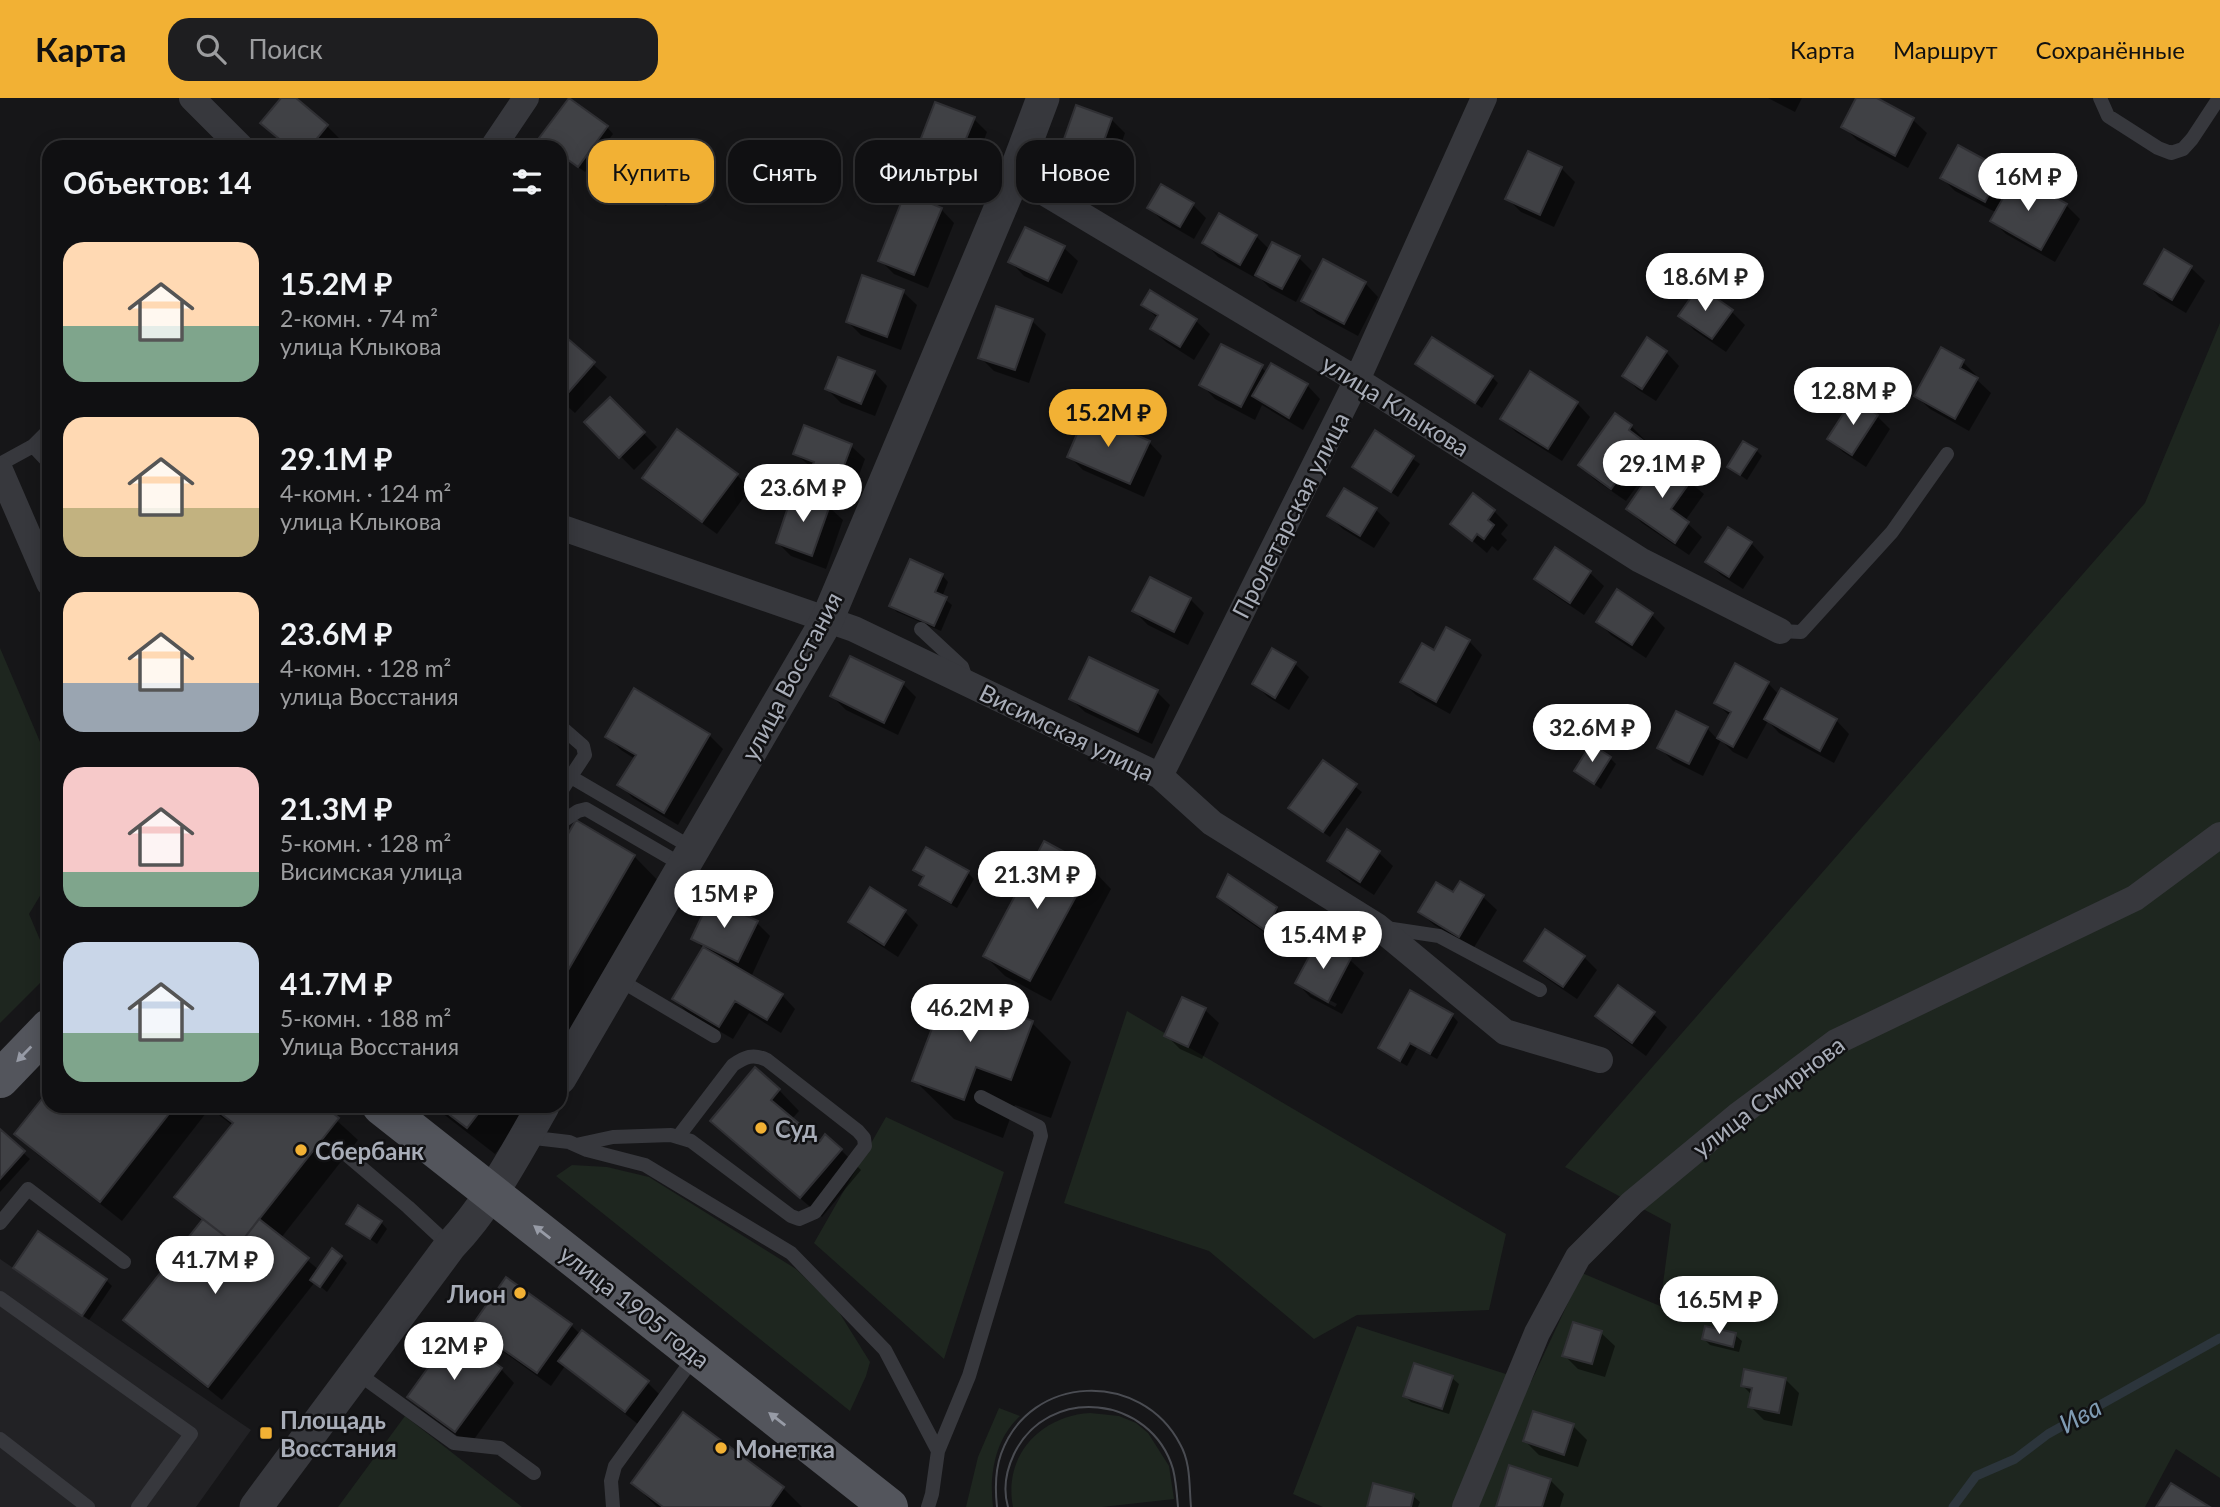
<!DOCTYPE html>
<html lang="ru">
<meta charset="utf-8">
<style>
:root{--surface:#101012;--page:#1e1e20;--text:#f1f3f6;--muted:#9c9d9f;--line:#303032;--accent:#f2b134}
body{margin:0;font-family:Lato,sans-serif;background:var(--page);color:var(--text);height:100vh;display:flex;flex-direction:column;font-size:26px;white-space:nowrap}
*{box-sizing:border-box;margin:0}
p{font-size:23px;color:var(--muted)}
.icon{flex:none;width:38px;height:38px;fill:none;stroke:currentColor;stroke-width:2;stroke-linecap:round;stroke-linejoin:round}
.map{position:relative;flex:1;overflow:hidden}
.details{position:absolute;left:42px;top:42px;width:525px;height:973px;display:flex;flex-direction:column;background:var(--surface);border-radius:21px;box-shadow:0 4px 18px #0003,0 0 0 2px var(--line)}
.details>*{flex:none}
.hud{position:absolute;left:588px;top:42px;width:665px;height:63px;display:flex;gap:14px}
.price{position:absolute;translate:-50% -60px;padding:0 16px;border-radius:24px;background:#fff;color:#222;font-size:23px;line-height:46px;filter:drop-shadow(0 2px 4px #0008)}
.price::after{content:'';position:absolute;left:50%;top:42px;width:21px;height:16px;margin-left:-10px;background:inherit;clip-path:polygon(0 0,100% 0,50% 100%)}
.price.active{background:var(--accent);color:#111}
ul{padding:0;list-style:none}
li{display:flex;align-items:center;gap:21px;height:175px;padding:0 21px}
li span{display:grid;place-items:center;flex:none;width:196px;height:140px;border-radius:21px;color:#555}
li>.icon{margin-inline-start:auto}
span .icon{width:84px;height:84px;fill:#fffc;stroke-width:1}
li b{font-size:30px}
h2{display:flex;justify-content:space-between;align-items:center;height:84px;padding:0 21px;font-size:30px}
.tag{padding:0 24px;border-radius:21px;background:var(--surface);box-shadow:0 4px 18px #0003,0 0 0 2px var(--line);font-size:24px;line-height:63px}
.tag.active{background:var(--accent);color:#111}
header{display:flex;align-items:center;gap:42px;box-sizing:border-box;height:98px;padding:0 35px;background:var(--accent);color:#111}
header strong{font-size:33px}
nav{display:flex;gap:38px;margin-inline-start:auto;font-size:24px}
.search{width:490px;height:63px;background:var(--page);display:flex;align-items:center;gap:18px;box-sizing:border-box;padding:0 24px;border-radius:21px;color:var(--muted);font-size:26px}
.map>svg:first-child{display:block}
</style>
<header>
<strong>Карта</strong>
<div class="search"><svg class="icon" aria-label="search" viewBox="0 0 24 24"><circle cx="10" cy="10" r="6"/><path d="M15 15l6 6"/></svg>Поиск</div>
<nav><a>Карта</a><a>Маршрут</a><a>Сохранённые</a></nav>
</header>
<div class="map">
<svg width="2220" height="1409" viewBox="0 0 2220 1409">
<rect width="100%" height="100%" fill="#161618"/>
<path fill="#222225" d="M0 1161 251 1332 196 1409H0Z"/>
<path fill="#1e261f" d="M2220 225V1380L2176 1351 2145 1409H1323L1293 1396 1357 1228 1531 1284 1582 1175 1660 1208 1671 1126 1565 1069 2145 405Z
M0 550 49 665V783L29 816 49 863V876L0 925Z
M1127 913 1506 1136 1489 1212 1357 1217 1314 1241 1209 1153 1064 1105Z
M886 1019 1004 1074 944 1261 814 1145Z
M572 1067 607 1069 649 1079 796 1171 837 1211 870 1264 866 1278 850 1313 556 1078Z
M999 1310 1020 1318C995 1341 989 1376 993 1409H966L978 1359Z
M1090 1315 1119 1318 1136 1325 1148 1335 1169 1368 1174 1401 1102 1409H1013C1003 1358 1040 1318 1090 1315Z
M405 1318 522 1409H338Z"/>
<path fill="#0007" fill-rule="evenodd" d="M284 0H293L327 28 341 42 335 49H289L276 39 263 25Z
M1768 0H1802L1795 14Z
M1858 0H1873L1913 22 1927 35 1908 70 1857 42 1843 28Z
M974 21 987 34 973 71 936 56 922 42Z
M1111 21 1125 35 1108 83 1073 71 1060 57Z
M607 29 613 36 585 74 560 56V49H551Z
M1561 70 1575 84 1554 129 1521 114 1507 100Z
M2001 73 2014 85 2066 107 2080 121 2055 164 2006 136 1993 123 1997 115 1955 93 1942 80Z
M673 84 679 90 666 108 648 94Z
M1192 106 1206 120 1194 141 1163 123 1149 110Z
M941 111 954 125 928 190 894 176 880 162Z
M1256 138 1270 152 1298 159 1312 173 1296 204 1270 190 1256 176 1254 179 1218 159 1205 145Z
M1064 150 1078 163 1062 196 1024 178 1011 164Z
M2165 154 2191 170 2205 183 2186 215 2159 199 2146 185Z
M863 180 903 194 917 207 901 252 861 237 848 224Z
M1365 185 1378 199 1358 238 1317 216 1303 203Z
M1150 194 1196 223 1210 236 1194 262 1166 244 1152 231 1157 220 1143 206Z
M1731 213 1745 227 1726 254 1694 232 1681 218Z
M1032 223 1046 236 1029 285 994 273 980 259Z
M560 236 607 279 575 315 560 302Z
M1666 254 1679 268 1656 303 1637 291 1624 277Z
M1963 264 1976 277 1975 280 1991 295 1969 333 1930 311 1916 298Z
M1417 265 1492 279 1498 285 1482 310Z
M1261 269 1267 275 1307 287 1320 301 1303 332 1262 307 1255 322 1215 301 1202 287Z
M874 274 887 288 875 318 841 305 827 291Z
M610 301 657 349 634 372 587 324Z
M1577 305 1590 319 1562 363 1516 334 1502 320Z
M1877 318 1890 331 1866 369 1843 354 1830 341Z
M1631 328 1645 342 1643 345 1704 396 1685 423 1702 439 1689 457 1642 425 1628 411 1651 378 1647 374 1626 403 1594 381 1580 367Z
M1376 335 1420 366 1398 399 1354 368Z
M1149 344 1162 358 1144 399 1083 372 1069 358Z
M851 348 865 361 850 401 824 391 810 378 813 371 795 355Z
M1756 352 1762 358 1747 382 1729 369Z
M737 377 750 391 717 436 657 393 644 379Z
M1345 392 1376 412 1390 425 1374 450 1343 431 1329 418Z
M829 409 843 422 826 471 791 458 778 445Z
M1494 413 1508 427 1501 436 1507 442 1498 453 1492 448 1487 455 1453 426Z
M1751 445 1764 459 1743 491 1721 477 1707 464Z
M1556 451 1590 475 1604 488 1584 517 1550 494 1536 480Z
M942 477 948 484 942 499 952 507 941 533 897 514 891 508Z
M1190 501 1204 515 1188 547 1148 527 1134 513Z
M1652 517 1665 530 1646 560 1611 537 1598 523Z
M1469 543 1482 557 1450 616 1416 597 1402 584 1434 555Z
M1273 553 1295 566 1309 579 1289 612 1268 599 1254 585Z
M1768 585 1779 597 1836 622 1849 636 1834 665 1779 635 1768 623 1747 661 1733 654 1721 642 1703 678 1673 663 1659 649 1707 630 1718 642 1731 619 1716 605Z
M903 586 916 599 898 637 846 612 832 598Z
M1157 594 1170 607 1152 646 1085 614 1071 601Z
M709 637 723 651 678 727 633 700 620 687 635 661 621 652 607 638Z
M1610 660 1616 666 1601 691 1576 673Z
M1323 664 1362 694 1330 739 1297 716Z
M577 725 634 758 673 798 585 949 560 934V754Z
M1348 734 1379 755 1393 768 1374 797 1342 776 1329 762Z
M1091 770 1111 791 1051 903 1005 878 985 858Z
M915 771 968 775 974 781 957 810 927 793 921 787 925 780Z
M1461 785 1483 799 1497 812 1473 851 1434 827 1420 814 1454 797Z
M1219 799 1276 810 1289 824 1280 845 1233 813Z
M904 813 918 827 898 859 864 837 850 824Z
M757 825 770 838 751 879 782 897 795 911 781 935 749 915 733 941 688 915 674 901 704 851 694 841Z
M1318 845 1350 862 1364 875 1342 916 1310 899 1297 885ZM1310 892 1337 906 1335 909 1310 896Z
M1584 859 1597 872 1577 901 1540 876 1526 862Z
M1183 901 1205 912 1219 925 1202 961 1180 951 1166 937Z
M1653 916 1667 929 1646 958 1611 932 1597 918Z
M1452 917 1458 924 1437 961 1417 950 1407 968 1386 956 1380 950Z
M1032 925 1071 964 1051 1020 1015 1007 1003 1040 954 1021 914 982Z
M779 992 799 1013 792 1021 820 1045 841 1052 861 1072 822 1119 733 1043 712 1023Z
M49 994V1008H321L358 1042 281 1140 319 1172 341 1159 347 1165 327 1194 315 1184 222 1302 139 1236 125 1222 203 1124 177 1099 233 1028 210 1010 122 1123 37 1056 16 1036Z
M433 1008H533L495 1056Z
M0 1034 30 1061 0 1094Z
M381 1124 387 1131 377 1146 348 1125Z
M21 1176 106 1182 112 1188 89 1222Z
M571 1227 580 1236 647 1284 661 1298 639 1327 565 1268 551 1288 487 1242 473 1228Z
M1601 1235 1615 1248 1605 1279 1578 1271 1564 1257Z
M1735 1237 1742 1243 1739 1254 1710 1247 1704 1241Z
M501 1271 514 1285 470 1347 423 1313 409 1299Z
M1452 1280 1459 1286 1449 1316 1411 1304 1405 1298Z
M1785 1281 1799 1295 1792 1328 1764 1322 1750 1308 1752 1297 1742 1287Z
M684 1316 783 1390 802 1409H657L633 1385Z
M1573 1328 1587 1342 1578 1369 1539 1357 1525 1343Z
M1550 1382 1564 1396 1560 1409H1498Z
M1413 1398 1420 1404 1418 1409H1369Z"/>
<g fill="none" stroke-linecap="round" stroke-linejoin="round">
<path stroke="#2c353c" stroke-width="9" d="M1953 1409 1976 1378 2015 1361 2048 1336 2220 1240"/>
</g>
<path fill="#404145" stroke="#303034" stroke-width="2" d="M281 0H296L328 27 310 49H289L260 25Z
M569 0 608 28 578 69 560 56V49H550L539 40Z
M1856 0H1877L1914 20 1895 58 1841 29Z
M935 4 975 19 959 58 920 43Z
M1076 7 1112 20 1094 71 1058 58Z
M1958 47 2002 71 1985 104 1940 80Z
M1528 53 1562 69 1540 117 1505 101Z
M654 68 674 83 659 103 639 88Z
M2016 77 2067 106 2041 152 1990 123Z
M1161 86 1194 105 1180 129 1147 110Z
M905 95 942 110 914 177 878 163Z
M1219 115 1257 137 1240 167 1202 145Z
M1025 129 1065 148 1048 183 1008 164Z
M1272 144 1300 158 1282 191 1255 177Z
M2164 151 2192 168 2172 202 2144 186Z
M1323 161 1366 184 1344 226 1301 203Z
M862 177 904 192 887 239 846 224Z
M1699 188 1733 212 1712 241 1678 218Z
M1150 192 1197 221 1180 249 1150 231 1158 217 1141 207Z
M996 208 1033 221 1015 272 978 260Z
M560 234 595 264 561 303H560Z
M1432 239 1493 278 1475 305 1415 266Z
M1647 239 1667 253 1642 291 1622 278Z
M1221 246 1263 267 1241 309 1199 287Z
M1941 249 1964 262 1960 270 1978 280 1955 321 1914 298Z
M838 259 875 273 861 306 825 291Z
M1271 265 1308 286 1289 320 1252 298Z
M1530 273 1578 304 1548 351 1500 321Z
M610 299 645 334 619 360 584 324Z
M1853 301 1878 317 1852 357 1827 341Z
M1086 315 1150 343 1130 386 1067 359Z
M1615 315 1632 327 1629 332 1649 347 1637 365 1632 362 1611 391 1578 367Z
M804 327 852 346 836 389 808 378 814 364 793 356Z
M677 331 738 376 702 424 642 380Z
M1375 332 1414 358 1391 394 1352 369Z
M1743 343 1757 351 1740 377 1727 369Z
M1661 360 1692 381 1671 411 1689 424 1675 445 1626 411Z
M1344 390 1377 410 1360 438 1327 418Z
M793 394 830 407 812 458 776 445Z
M1473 395 1495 412 1488 422 1494 427 1484 441 1477 436 1472 443 1450 426Z
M1728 429 1752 444 1729 479 1705 464Z
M1555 449 1591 473 1570 505 1534 481Z
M910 461 943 476 935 494 947 499 934 528 889 508Z
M1150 479 1191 500 1174 534 1132 513Z
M1617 491 1653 515 1632 547 1596 524Z
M1446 529 1470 542 1436 604 1400 584 1422 545 1434 552Z
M1272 550 1296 564 1275 600 1252 586Z
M850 558 904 584 884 625 830 598Z
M1089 559 1158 592 1138 634 1069 601Z
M1735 565 1769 584 1733 649 1717 640 1731 614 1714 605Z
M634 590 710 636 664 715 617 687 636 657 605 639Z
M1781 590 1837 621 1820 653 1764 621Z
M1676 613 1708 629 1689 666 1657 650Z
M1591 646 1611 659 1594 686 1574 673Z
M1323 662 1357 686 1323 734 1288 710Z
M576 722 635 757 560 886V750Z
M1347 731 1380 753 1360 784 1327 763Z
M1044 743 1092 769 1030 883 983 858Z
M926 749 969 773 951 805 919 787 924 778 913 772Z
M1228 776 1277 809 1266 833 1217 799Z
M1460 783 1484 797 1459 839 1418 814 1436 784 1453 794Z
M870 789 906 812 884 847 848 824Z
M710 801 758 823 738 864 691 841Z
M1545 831 1585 858 1563 889 1524 863Z
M1318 842 1351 860 1328 904 1295 885Z
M703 849 783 896 767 922 735 903 719 929 672 901Z
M1618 887 1655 914 1632 945 1595 918Z
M947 891 1033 923 1011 982 976 969 964 1002 912 983Z
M1410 892 1453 916 1430 956 1410 945 1400 963 1378 950Z
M1182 899 1206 910 1188 949 1164 938Z
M755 969 780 991 771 1002 820 1043 825 1036 842 1051 800 1100 710 1023Z
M49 992V1008H175L100 1104 14 1036Z
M211 1008H324L339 1020 238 1148 174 1099 233 1025Z
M438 1008H484L467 1030Z
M0 1031 25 1053 0 1081Z
M358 1107 382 1123 370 1141 346 1126Z
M203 1121 238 1148 259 1121 309 1160 208 1289 123 1222Z
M38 1133 107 1181 82 1218 13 1170Z
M332 1150 342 1158 320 1189 310 1182Z
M506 1179 572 1226 537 1275 471 1229Z
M1573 1224 1602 1233 1592 1266 1562 1258Z
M1705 1228 1736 1235 1733 1249 1702 1241Z
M582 1232 649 1283 625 1314 558 1263Z
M453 1235 502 1270 455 1334 407 1299Z
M1414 1265 1453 1278 1442 1311 1403 1298Z
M1744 1271 1786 1280 1779 1315 1748 1309 1752 1290 1741 1288Z
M1533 1313 1574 1326 1564 1357 1523 1343Z
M683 1314 784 1389 770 1409H663L631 1385Z
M1509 1367 1551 1381 1542 1409H1496Z
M1373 1385 1414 1396 1411 1409H1367Z
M2171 1385 2210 1409H2156Z"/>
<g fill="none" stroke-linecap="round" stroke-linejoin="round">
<path stroke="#37383d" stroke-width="14" d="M2100 0 2108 18 2158 50 2171 55 2183 51 2192 41 2219 0
M33 348 49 365
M0 366 33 348 49 332
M921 531 962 569 967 584
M1780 533 1801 534 1892 434 1947 356
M560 628 583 648 585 657 560 695
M571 679 694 751
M560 725 578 713 586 711 684 768
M1386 830 1439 838 1540 892
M618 881 714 938
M526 1039 569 1044 587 1052 645 1067 791 1155 885 1252 938 1353 932 1396 928 1409
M576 1047 613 1039 671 1037 691 1043 791 1118 799 1121 815 1114 865 1048 864 1040 858 1033 767 962C753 955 745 959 733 967L678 1039
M348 1058 408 1109 450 1148
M0 1125 28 1091 124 1164
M0 1200 191 1336 138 1409
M356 1274 454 1345 500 1350 534 1375
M0 1341 88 1409
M938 1353 969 1278 1041 1038 1039 1029 981 999
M613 1409 611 1383 615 1368 695 1258"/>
<path stroke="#37383d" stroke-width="26" d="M192 0 241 49
M493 49 526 0
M1013 80 1030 86 1357 282 1640 462 1780 533
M0 372 49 485
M560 429 854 531 1160 678 1212 725 1377 828 1505 934 1600 962
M1160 678 1357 282 1484 0
M1465 1409 1537 1235 1578 1159 1632 1105 1737 1018 1836 944 2135 800 2220 737"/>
<path stroke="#37383d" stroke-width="33" d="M560 980 827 522 1013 80 1043 0
M256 1409 450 1148C489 1107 515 1057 543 1008"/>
<path stroke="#53555c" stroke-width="38" d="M0 981 49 930
M381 1008 889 1409"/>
<path stroke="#4a4c52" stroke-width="2" d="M997 1409C995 1391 995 1373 1001 1356 1030 1275 1141 1272 1180 1346 1191 1365 1189 1388 1191 1409
M1008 1409C1003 1392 1006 1373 1014 1356 1048 1286 1151 1297 1173 1371 1176 1383 1177 1397 1178 1409"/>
</g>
<defs><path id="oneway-solid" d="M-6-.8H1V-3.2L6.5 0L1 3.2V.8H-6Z" transform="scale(1.75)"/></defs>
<g fill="#979ba6">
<use href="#oneway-solid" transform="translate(24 956) rotate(134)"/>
<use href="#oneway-solid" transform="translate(542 1134) rotate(-142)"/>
<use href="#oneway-solid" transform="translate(777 1321) rotate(-142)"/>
</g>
<g fill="#f2b134" stroke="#111113" stroke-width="2.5">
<circle cx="761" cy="1030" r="7"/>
<circle cx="301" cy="1052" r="7"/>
<circle cx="520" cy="1195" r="7"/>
<rect x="259" y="1328" width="14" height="14" rx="3.5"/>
<circle cx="721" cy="1350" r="7"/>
</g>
<g text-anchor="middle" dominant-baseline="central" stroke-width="5" stroke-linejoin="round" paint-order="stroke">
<g font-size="24" fill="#a8adb8" stroke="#111113">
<text transform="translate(1396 307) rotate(32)">улица Клыкова</text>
<text transform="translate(1290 417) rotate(-63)">Пролетарская улица</text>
<text transform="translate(791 578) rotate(-62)">улица Восстания</text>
<text transform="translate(1067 634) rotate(26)">Висимская улица</text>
<text transform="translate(1768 998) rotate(-37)">улица Смирнова</text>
<text transform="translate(635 1208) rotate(38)">улица 1905 года</text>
</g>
<g font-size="24" font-weight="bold" fill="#a8adb8" stroke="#111113" text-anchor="start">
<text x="775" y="1030">Суд</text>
<text x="315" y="1052">Сбербанк</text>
<text x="506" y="1195" text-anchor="end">Лион</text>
<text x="280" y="1321">Площадь<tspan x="280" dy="28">Восстания</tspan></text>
<text x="735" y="1350">Монетка</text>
</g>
<g font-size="26" font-style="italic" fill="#7f9bb3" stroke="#111113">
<text transform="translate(2080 1317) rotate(-29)">Ива</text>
</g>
</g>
</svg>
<b class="price" style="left:2028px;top:115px">16M ₽</b>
<b class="price" style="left:1705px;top:215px">18.6M ₽</b>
<b class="price" style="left:1853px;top:329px">12.8M ₽</b>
<b class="price active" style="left:1108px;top:351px">15.2M ₽</b>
<b class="price" style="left:1662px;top:402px">29.1M ₽</b>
<b class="price" style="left:803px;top:426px">23.6M ₽</b>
<b class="price" style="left:1592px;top:666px">32.6M ₽</b>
<b class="price" style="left:1037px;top:813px">21.3M ₽</b>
<b class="price" style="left:724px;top:832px">15M ₽</b>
<b class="price" style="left:1323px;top:873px">15.4M ₽</b>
<b class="price" style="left:970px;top:946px">46.2M ₽</b>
<b class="price" style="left:215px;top:1198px">41.7M ₽</b>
<b class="price" style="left:1719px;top:1238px">16.5M ₽</b>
<b class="price" style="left:454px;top:1284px">12M ₽</b>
<div class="hud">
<a class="tag active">Купить</a>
<a class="tag">Снять</a>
<a class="tag">Фильтры</a>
<a class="tag">Новое</a>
</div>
<section class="details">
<h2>Объектов: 14<svg class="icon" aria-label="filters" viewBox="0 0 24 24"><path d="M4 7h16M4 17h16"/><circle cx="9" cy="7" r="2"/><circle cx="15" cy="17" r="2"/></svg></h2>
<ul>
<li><span style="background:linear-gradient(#ffd9b3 60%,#7fa58c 0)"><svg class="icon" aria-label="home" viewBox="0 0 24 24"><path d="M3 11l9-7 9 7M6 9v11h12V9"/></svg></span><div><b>15.2M ₽</b><p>2-комн. · 74 m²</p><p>улица Клыкова</p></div></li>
<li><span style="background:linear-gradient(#ffd9b3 65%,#c2b280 0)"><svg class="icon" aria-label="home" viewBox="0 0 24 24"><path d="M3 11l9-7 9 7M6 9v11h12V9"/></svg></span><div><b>29.1M ₽</b><p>4-комн. · 124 m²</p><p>улица Клыкова</p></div></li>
<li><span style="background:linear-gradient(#ffd9b3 65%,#9aa5b1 0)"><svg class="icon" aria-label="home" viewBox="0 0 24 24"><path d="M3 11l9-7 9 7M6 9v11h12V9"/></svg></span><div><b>23.6M ₽</b><p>4-комн. · 128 m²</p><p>улица Восстания</p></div></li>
<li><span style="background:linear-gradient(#f6c9c9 75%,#7fa58c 0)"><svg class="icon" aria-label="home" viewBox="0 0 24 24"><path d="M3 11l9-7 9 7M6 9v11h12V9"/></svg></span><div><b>21.3M ₽</b><p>5-комн. · 128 m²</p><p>Висимская улица</p></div></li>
<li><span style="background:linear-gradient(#c9d6e8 65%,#7fa58c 0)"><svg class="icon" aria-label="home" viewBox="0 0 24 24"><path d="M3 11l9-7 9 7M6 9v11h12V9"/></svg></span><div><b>41.7M ₽</b><p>5-комн. · 188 m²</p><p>Улица Восстания</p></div></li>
</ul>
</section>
</div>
